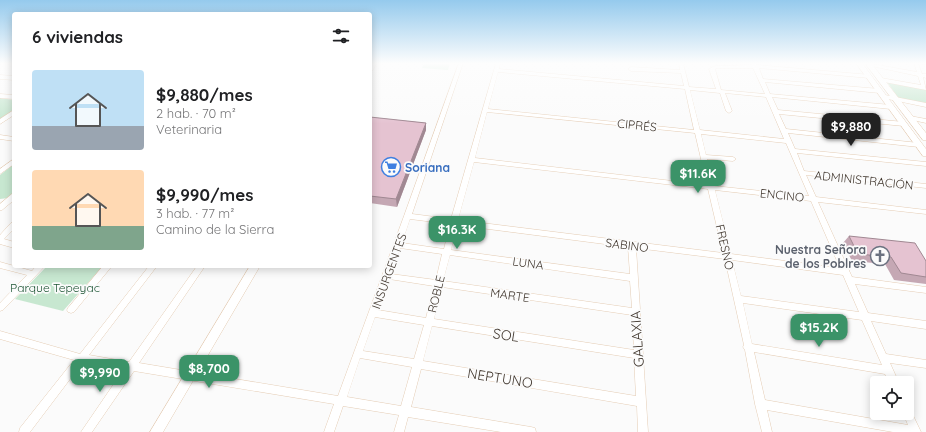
<!DOCTYPE html>
<html lang="es">
<meta charset="utf-8">
<style>
:root{--surface:#fff;--page:#f2f2f2;--text:#202124;--muted:#757577;--accent:#3b9368}
body{margin:0;font-family:Quicksand,sans-serif;background:var(--page);color:var(--text);height:100vh;display:flex;flex-direction:column;font-size:15px;white-space:nowrap}
*{box-sizing:border-box;margin:0}
p{font-size:13px;color:var(--muted)}
.icon{flex:none;width:22px;height:22px;fill:none;stroke:currentColor;stroke-width:2;stroke-linecap:round;stroke-linejoin:round}
.map{position:relative;flex:1;overflow:hidden}
.details{position:absolute;left:12px;top:12px;width:360px;height:256px;display:flex;flex-direction:column;background:var(--surface);border-radius:4px;box-shadow:0 2px 10px #0003}
.details>*{flex:none}
.tools{position:absolute;left:870px;top:376px;display:grid;gap:8px}
.tools a{display:grid;place-items:center;width:44px;height:44px;border-radius:4px;background:var(--surface);box-shadow:0 2px 10px #0003;font-size:20px}
.price{position:absolute;translate:-50% -34px;padding:0 9px;border-radius:8px;background:var(--accent);color:#fff;font-size:13px;line-height:26px;filter:drop-shadow(0 1px 2px #0008)}
.price::after{content:'';position:absolute;left:50%;top:24px;width:12px;height:9px;margin-left:-6px;background:inherit;clip-path:polygon(0 0,100% 0,50% 100%)}
.price.on{background:#222;color:#fff}
ul{padding:0;list-style:none}
li{display:flex;align-items:center;gap:12px;height:100px;padding:0 20px}
li span{display:grid;place-items:center;flex:none;width:112px;height:80px;border-radius:4px;color:#555}
li>.icon{margin-inline-start:auto}
span .icon{width:48px;height:48px;fill:#fffc;stroke-width:1}
li b{font-size:17px}
h2{display:flex;justify-content:space-between;align-items:center;height:48px;padding:0 20px;font-size:17px}
.map>svg:first-child{display:block}
</style>
<div class="map">
<svg width="926" height="432" viewBox="0 0 926 432">
<rect width="100%" height="100%" fill="#fbfbfb"/>
<path fill="#c7e7d0" d="M424 63H450L448 70 422 68Z
M887 82 926 90V104L899 99Z
M0 98 14 100V110L0 120Z
M14 164V192L8 198 0 199V175Z
M47 266H103L63 311 15 299Z"/>
<g fill="none" stroke-linecap="round" stroke-linejoin="round">
<g stroke="#e5cdb5" stroke-width="1">
<path id="street" d="M459 63H463L412 214 451 219 496 63H500L499 69 684 86 681 73 631 71 628 69 631 67 680 70 679 63H683L689 87 716 89 709 69 715 66 752 65V63H756L757 65 871 75V77L869 78 759 68 763 79 880 89 883 91 880 93 765 82 770 94 891 105 894 107 891 109 772 97 778 110 904 122 907 124 904 126 779 114 786 129 919 143 922 145 919 147 788 133 795 149 926 162V166L797 153 804 171 926 184V188L806 175 816 197 926 210V214L818 202 852 277 926 287V293L855 284 868 313 926 321V329L871 321 886 354 926 360V368L890 363 899 383H889L885 374 754 352 765 400 908 425 903 413H907V407L910 409 921 432H893L767 410 772 432H762L755 404 745 350 743 347 744 345 725 259 636 248 648 432H638L637 406 421 369 411 407 531 427 535 428 536 432H501L408 417 404 432H394L399 415 343 406 334 432H324L334 404 134 371 92 432H81L124 369 83 362 30 432H19L20 428 74 360 0 339V331L80 354 149 266H157L89 355 129 362 197 266H205L139 363 338 396 404 216ZM716 68H753L765 94 721 90 715 69ZM498 72 685 89 694 130 488 109ZM690 90 720 93 726 111 729 113 732 111 725 93 766 97 784 139 700 130ZM487 112 695 133 707 185 475 158ZM701 134 786 143 809 196 714 186 707 159 733 161 736 159 733 157 706 155ZM474 162 708 189 723 253 458 220ZM715 190 811 201 840 268 731 254ZM410 219 450 224 444 249 402 243ZM457 225 628 247 630 274 451 250ZM400 248 442 254 436 280 391 274ZM450 255 630 281 632 308 443 281ZM732 260 843 275 859 312 741 296ZM389 279 434 286 426 318 378 310ZM442 287 632 315 634 350 434 319ZM743 303 862 320 882 365 752 344ZM375 317 424 325 414 359 363 351ZM432 326 634 358 636 396 423 361ZM360 358 412 367 401 406 347 397Z
M867 63 917 72 914 63H918L922 74H926V78L923 77 926 90 879 81 878 80 881 78 921 85 918 76 867 65Z
M923 63H926V64H923Z
M0 75 14 76V80L0 79Z
M0 94 14 95V99L0 98Z
M885 95 926 103V107L883 98 882 97Z
M14 110V115L0 124V119Z
M910 116 926 119V123L908 119V117Z
M0 135 14 137V141L0 139Z
M14 159V164L0 174V169Z
M12 194H14V200L2 210H0V204Z
M14 222V229L4 239 14 242V248L0 244V235L11 223Z
M0 262 32 271 36 266H45L3 310 0 311V303L27 275 0 268Z
M103 266H112L74 312 71 313 68 312 67 310 68 308Z"/>
</g>
<g stroke="#e5cdb5" stroke-width="1">
<path id="secondary" d="M371 63H377L372 71 370 72Z
M856 63H862L926 149V156H923Z
M865 63H871L926 133V140H923Z
M250 266H260L163 432H150Z"/>
</g>
<use href="#street" fill="#fff" fill-rule="evenodd"/>
<use href="#secondary" fill="#fff" fill-rule="evenodd"/>
</g>
<path fill="#c5a8b4" d="M370 117 426 123V130L397 207 370 203Z
M849 236 926 261V284L894 280 885 264 852 261 843 243Z"/>
<path fill="#a08892" d="M426 123V130L397 207 396 199Z"/>
<path fill="#e5c3d1" stroke="#a08892" d="M370 117 426 123 396 199 370 196Z
M849 236 915 243 926 261V277L901 273 891 257 858 254Z"/>
<linearGradient id="sky" x2="0" y2="1"><stop stop-color="#95caed"/><stop offset="0.51" stop-color="#fdfdfd"/><stop offset="1" stop-color="#fdfdfd" stop-opacity="0"/></linearGradient>
<rect width="926" height="124" fill="url(#sky)"/>
<defs>
<g id="supermarket-ring" transform="scale(1)"><circle r="9.5" fill="#fbfbfb" stroke="#3f7fe0" stroke-width="1.5"/><path d="M-6-5.5h2.5l.6 2H6L4.5 2H-2.5L-4.4-4H-6ZM-1.5 3.2a1.3 1.3 0 1 0 .1 0ZM3 3.2a1.3 1.3 0 1 0 .1 0Z" fill="#3f7fe0"/></g>
<g id="church-ring" transform="scale(1)"><circle r="9.5" fill="#fbfbfb" stroke="#6b7280" stroke-width="1.5"/><path d="M-1.2-6h2.4v3.5h3.3v2.4h-3.3V6h-2.4V-.1h-3.3v-2.4h3.3Z" fill="#6b7280"/></g>
</defs>
<g fill-rule="evenodd">
<use href="#supermarket-ring" x="391" y="167"/>
<use href="#church-ring" x="880" y="256"/>
</g>
<g text-anchor="middle" dominant-baseline="central" stroke-width="3.5" stroke-linejoin="round" paint-order="stroke">
<g font-size="12" fill="#41372e" stroke="#fbfbfb">
<text transform="translate(637 125) rotate(6)">CIPRÉS</text>
<text transform="translate(864 180) rotate(6)">ADMINISTRACIÓN</text>
<text transform="translate(782 195) rotate(6)">ENCINO</text>
<text transform="translate(627 245) rotate(7)">SABINO</text>
<text transform="translate(725 247) rotate(77)">FRESNO</text>
<text transform="translate(528 263) rotate(8)">LUNA</text>
<text transform="translate(389 271) rotate(-70)">INSURGENTES</text>
<text transform="translate(436 294) rotate(-76)">ROBLE</text>
<text transform="translate(510 295) rotate(8)">MARTE</text>
</g>
<g font-size="12" font-weight="bold" fill="#366cbe" stroke="#fbfbfb" text-anchor="start">
<text x="405" y="167">Soriana</text>
</g>
<g font-size="12" font-weight="bold" fill="#5b616d" stroke="#fbfbfb" text-anchor="end">
<text x="866" y="249">Nuestra Señora<tspan x="866" dy="14">de los Poblres</tspan></text>
</g>
<g font-size="12" fill="#1c5433" stroke="#fbfbfb">
<text x="55" y="287">Parque Tepeyac</text>
</g>
<g font-size="14" fill="#41372e" stroke="#fbfbfb">
<text transform="translate(506 335) rotate(9)">SOL</text>
<text transform="translate(637 339) rotate(-94)">GALAXIA</text>
<text transform="translate(500 378) rotate(9)">NEPTUNO</text>
</g>
</g>
</svg>
<div class="tools">
<a><svg class="icon" aria-label="locate" viewBox="0 0 24 24"><circle cx="12" cy="12" r="6"/><path d="M12 2v4M12 18v4M2 12h4M18 12h4"/></svg></a>
</div>
<b class="price on" style="left:851px;top:147px">$9,880</b>
<b class="price" style="left:698px;top:194px">$11.6K</b>
<b class="price" style="left:457px;top:250px">$16.3K</b>
<b class="price" style="left:819px;top:348px">$15.2K</b>
<b class="price" style="left:209px;top:389px">$8,700</b>
<b class="price" style="left:100px;top:393px">$9,990</b>
<section class="details">
<h2>6 viviendas<svg class="icon" aria-label="filters" viewBox="0 0 24 24"><path d="M4 7h16M4 17h16"/><circle cx="9" cy="7" r="2"/><circle cx="15" cy="17" r="2"/></svg></h2>
<ul>
<li><span style="background:linear-gradient(#bfe0f5 70%,#9aa5b1 0)"><svg class="icon" aria-label="home" viewBox="0 0 24 24"><path d="M3 11l9-7 9 7M6 9v11h12V9"/></svg></span><div><b>$9,880/mes</b><p>2 hab. · 70 m²</p><p>Veterinaria</p></div></li>
<li><span style="background:linear-gradient(#ffd9b3 70%,#7fa58c 0)"><svg class="icon" aria-label="home" viewBox="0 0 24 24"><path d="M3 11l9-7 9 7M6 9v11h12V9"/></svg></span><div><b>$9,990/mes</b><p>3 hab. · 77 m²</p><p>Camino de la Sierra</p></div></li>
</ul>
</section>
</div>
